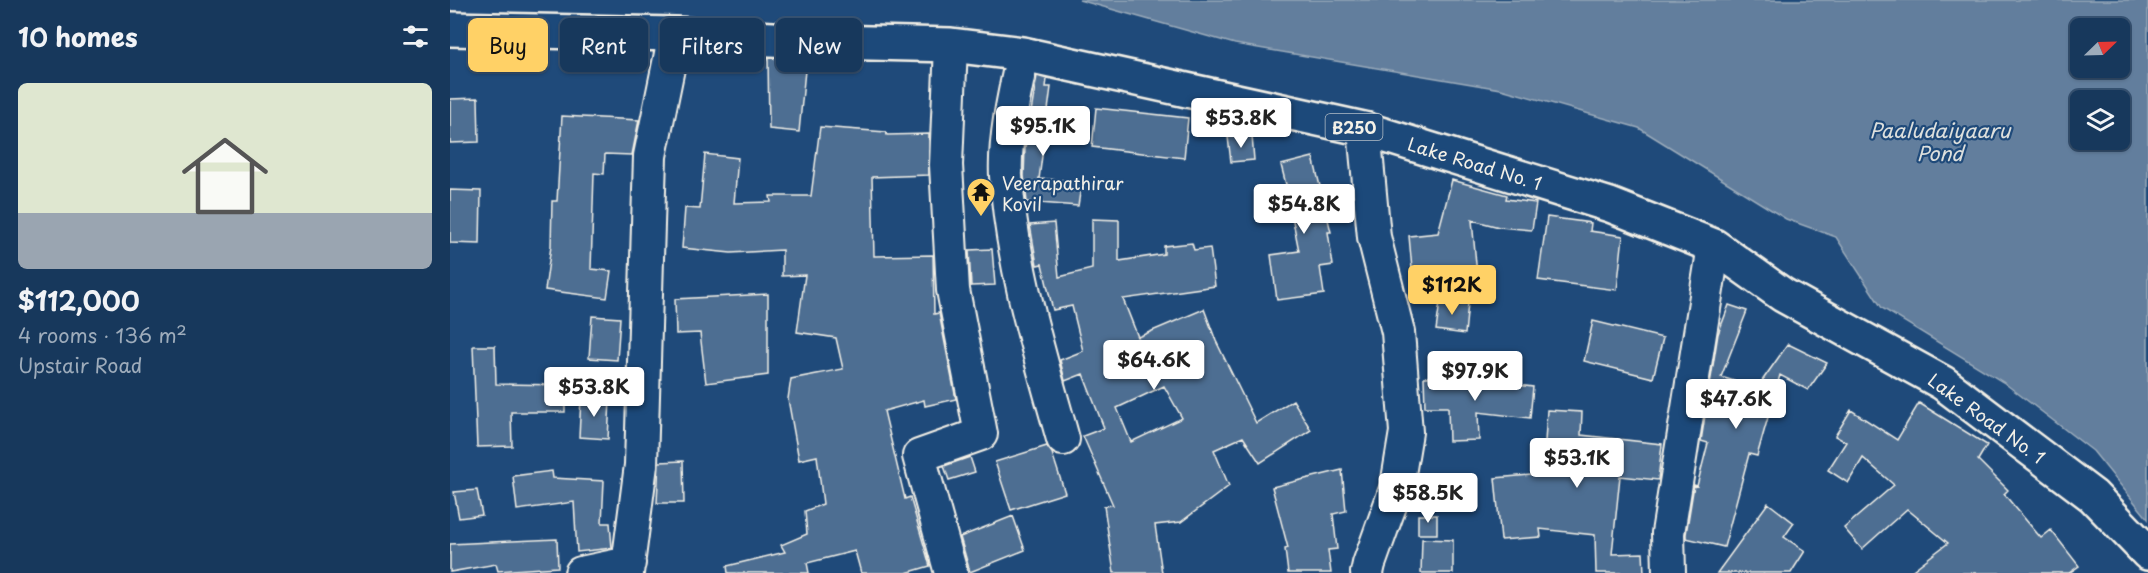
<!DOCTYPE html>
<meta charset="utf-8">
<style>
:root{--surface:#17385c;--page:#203f62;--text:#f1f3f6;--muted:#9eacbb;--line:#365272;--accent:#ffd166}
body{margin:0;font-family:"Playpen Sans",sans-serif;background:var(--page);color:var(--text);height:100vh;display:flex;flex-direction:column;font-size:22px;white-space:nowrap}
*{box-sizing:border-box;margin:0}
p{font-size:20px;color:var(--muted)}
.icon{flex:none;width:33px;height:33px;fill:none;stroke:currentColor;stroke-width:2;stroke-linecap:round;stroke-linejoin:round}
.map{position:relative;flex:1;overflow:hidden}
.panel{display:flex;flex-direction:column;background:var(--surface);width:450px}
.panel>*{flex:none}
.top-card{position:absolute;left:18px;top:18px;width:570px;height:54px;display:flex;gap:12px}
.needle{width:39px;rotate:67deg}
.tools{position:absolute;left:1620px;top:18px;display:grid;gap:12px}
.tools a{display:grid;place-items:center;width:60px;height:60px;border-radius:9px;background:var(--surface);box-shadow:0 2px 4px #0004,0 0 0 2px var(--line);font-size:30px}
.price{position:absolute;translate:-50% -51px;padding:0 14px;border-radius:6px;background:#fff;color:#222;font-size:20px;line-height:39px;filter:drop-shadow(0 2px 3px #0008)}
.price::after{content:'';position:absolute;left:50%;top:36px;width:18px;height:14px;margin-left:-9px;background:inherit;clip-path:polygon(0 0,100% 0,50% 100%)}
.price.current{background:var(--accent);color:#111}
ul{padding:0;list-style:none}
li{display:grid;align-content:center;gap:12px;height:318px;padding:0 18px}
li span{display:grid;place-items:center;height:186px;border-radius:9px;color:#555}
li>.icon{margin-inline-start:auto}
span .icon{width:108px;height:108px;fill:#fffc;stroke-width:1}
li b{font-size:26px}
h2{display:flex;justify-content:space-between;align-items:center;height:72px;padding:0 18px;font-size:26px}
.tag{padding:0 21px;border-radius:9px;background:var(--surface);box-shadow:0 2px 4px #0004,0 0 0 2px var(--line);font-size:21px;line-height:54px}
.tag.current{background:var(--accent);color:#111}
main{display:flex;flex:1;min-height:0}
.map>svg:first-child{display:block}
</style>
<main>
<section class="panel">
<h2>10 homes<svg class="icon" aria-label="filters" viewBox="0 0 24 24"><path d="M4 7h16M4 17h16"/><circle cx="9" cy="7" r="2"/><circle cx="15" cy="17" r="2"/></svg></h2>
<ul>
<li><span style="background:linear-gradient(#dfe7d0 70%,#9aa5b1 0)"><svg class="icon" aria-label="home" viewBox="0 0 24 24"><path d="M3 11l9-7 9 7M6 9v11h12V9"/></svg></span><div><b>$112,000</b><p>4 rooms · 136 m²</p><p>Upstair Road</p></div></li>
</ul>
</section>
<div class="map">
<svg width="1698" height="573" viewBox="0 0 1698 573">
<rect width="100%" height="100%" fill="#1f4a7a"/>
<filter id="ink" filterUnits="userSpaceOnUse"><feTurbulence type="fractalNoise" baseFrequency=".0167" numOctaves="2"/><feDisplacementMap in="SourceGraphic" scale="12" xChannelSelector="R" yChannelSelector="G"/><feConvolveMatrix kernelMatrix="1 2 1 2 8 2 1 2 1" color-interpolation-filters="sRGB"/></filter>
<g filter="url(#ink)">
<path fill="#627e9d" stroke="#9cacbb" stroke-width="1.5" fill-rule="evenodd" d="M629 0H1698V519L1643 451 1553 382 1432 308 1386 237 1336 219 1189 128 1051 89 785 44ZM1630 28H1670V68H1630ZM1630 100H1670V140H1630Z"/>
<path fill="#4d6e92" stroke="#f4f1e8" stroke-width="1.5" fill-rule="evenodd" d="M318 58 356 60 349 132 319 129Z
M587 76 597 79 596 87H601L589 179 616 180V183L631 186 628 206 577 202 574 176 575 148Z
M28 98 29 142 0 143V99Z
M646 108 738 118 734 158 642 147Z
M112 116 189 120 182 155 155 154 154 174 144 173 141 269 161 271 157 298 95 290 101 246 102 201H107Z
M370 127 436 132 437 135 479 134V175L422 177 424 256 483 255 484 314 489 313 506 399 475 406 474 400 434 411 455 499 460 497 480 566 456 573H411L405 551 357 563 359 573H278L277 566 335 552 331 545 357 534 355 511 373 504 367 456 349 460 338 399 341 379 393 369 386 338 347 332 355 275 332 276V250L281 253 232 248 235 208 250 209 255 154 288 158 284 203 321 202 320 196H361Z
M802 136 804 160 781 162 778 137Z
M863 157 881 232H878L883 265 870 267 874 294 827 300 821 255 849 251 842 216H844L831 165Z
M1002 180 1057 195 1056 199 1086 203 1082 230 1049 227 1022 220 1027 275 963 280 959 236 988 233Z
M0 190 31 191 30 244 0 243Z
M1097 217 1141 223 1140 231 1173 236 1167 290 1088 280Z
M642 219 669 220V261L714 254V246L742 243 744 250 760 248 765 286 673 299 688 337 754 309 766 341 806 423 843 400 861 430 810 463 793 437 764 450 779 486 731 522 705 525 712 573H664L654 506 663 505 633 436 654 428 633 374 615 381 610 360 633 351 622 306 603 310 592 264 587 265 580 225 604 223 609 277 642 269ZM714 386 732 418 681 442 667 408Z
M542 249 545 285 521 286 519 250Z
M318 294V375L256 383 250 333 226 334 225 299Z
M991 295 1018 303 1015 334 986 330Z
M1279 305 1297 311 1271 377 1307 388 1338 344 1377 363 1358 390 1330 375 1307 456 1299 454 1274 547 1236 538V534L1244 485 1247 486 1258 443 1251 441 1268 334Z
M142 316 170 318 167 360 139 358Z
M1143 321 1213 338 1203 378 1134 361Z
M23 346H45L46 384 115 385V412H61L62 446 27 447Z
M1026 376 1027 380 1083 387 1080 418 1028 412 1029 440 999 441 998 407H975L974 377Z
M154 380 175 381V399L153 398Z
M131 398 160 400 158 439 129 437Z
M1469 403 1537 445 1528 460 1558 490 1554 494 1591 538 1601 530 1629 566 1619 573H1459L1498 543 1457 509 1412 549 1394 528 1444 485 1413 458 1398 483 1378 470 1396 442 1385 436 1401 410 1447 440Z
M1097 410 1132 412 1131 435 1212 444 1208 480 1170 476 1162 554 1193 553 1194 573H1146L1145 535 1090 529 1091 537 1051 540 1045 478 1093 474Z
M597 446 602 453 615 493 561 510 545 462Z
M520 457 525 472 499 480 494 466Z
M233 461 234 503H207L209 462Z
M892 470 896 511 883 514 887 549 878 550 881 573H838L835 549 838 548 822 487Z
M102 471 103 478 154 481 152 523H160L162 548 127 552 124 502 67 510 63 476Z
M27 490 32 515 9 518 4 492Z
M1318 503 1344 523 1334 537 1355 551 1344 568 1341 573H1267Z
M968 515H987V534H968Z
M563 516 575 550 520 572 510 537Z
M107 539 108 567 48 571 46 564 0 572V544Z
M972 539 1003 540V573H971Z"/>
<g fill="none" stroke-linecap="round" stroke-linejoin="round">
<g stroke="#f4f1e8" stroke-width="36">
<path id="minor" d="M501 45 496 165 503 290 531 434 469 456 501 573
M573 54C565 91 554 138 556 176 562 266 589 353 613 439
M914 129 924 237 948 332 956 432 947 486 919 564 917 573
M131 573 179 563
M177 573 191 465 200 156 225 34
M1219 573 1218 533 1264 246"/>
</g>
<g stroke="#f4f1e8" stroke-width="38">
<path id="major" d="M0 29 225 34 380 42 501 45 573 54 914 129 1160 205 1264 246 1333 295 1493 383 1643 496 1698 553"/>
</g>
<use href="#minor" stroke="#1f4a7a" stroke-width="32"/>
<use href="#major" stroke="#1f4a7a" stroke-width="33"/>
</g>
</g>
<defs>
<g id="temple-pin" transform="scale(1.5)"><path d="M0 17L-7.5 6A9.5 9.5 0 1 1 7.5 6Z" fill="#ffd166" stroke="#1f4a7a"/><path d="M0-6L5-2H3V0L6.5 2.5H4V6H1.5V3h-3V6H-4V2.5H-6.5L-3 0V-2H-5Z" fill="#111"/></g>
</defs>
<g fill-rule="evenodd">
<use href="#temple-pin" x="531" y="192"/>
</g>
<g text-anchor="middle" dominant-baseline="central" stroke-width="4.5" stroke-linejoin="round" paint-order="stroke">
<rect fill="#1f4a7a" stroke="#b4bfc7" stroke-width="1.5" x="875.5" y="114" width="57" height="26" rx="4.5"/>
<g font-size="16" font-weight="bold" fill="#f4f1e8">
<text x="904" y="127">B250</text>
</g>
<g font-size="18" fill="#f4f1e8" stroke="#1f4a7a">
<text transform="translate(1025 163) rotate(17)">Lake Road No. 1</text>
<text transform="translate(1537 418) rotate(36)">Lake Road No. 1</text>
</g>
<g font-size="18" fill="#f4f1e8" stroke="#1f4a7a" text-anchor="start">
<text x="552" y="182">Veerapathirar<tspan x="552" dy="21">Kovil</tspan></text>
</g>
<g font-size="20" font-style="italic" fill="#dee0dd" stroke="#1f4a7a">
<text x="1490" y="130">Paaludaiyaaru<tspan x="1490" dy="23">Pond</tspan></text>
</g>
</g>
</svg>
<div class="tools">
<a><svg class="needle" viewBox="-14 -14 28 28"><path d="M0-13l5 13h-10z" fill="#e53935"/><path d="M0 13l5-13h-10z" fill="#9eacbb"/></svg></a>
<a><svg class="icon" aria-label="layers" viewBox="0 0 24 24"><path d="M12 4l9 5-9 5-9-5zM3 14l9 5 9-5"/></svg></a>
</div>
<b class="price" style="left:791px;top:149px">$53.8K</b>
<b class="price" style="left:593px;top:157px">$95.1K</b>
<b class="price" style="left:854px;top:235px">$54.8K</b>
<b class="price current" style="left:1002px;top:316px">$112K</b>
<b class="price" style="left:704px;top:391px">$64.6K</b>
<b class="price" style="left:1025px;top:402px">$97.9K</b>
<b class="price" style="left:144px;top:418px">$53.8K</b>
<b class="price" style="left:1286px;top:430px">$47.6K</b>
<b class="price" style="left:1127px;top:489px">$53.1K</b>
<b class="price" style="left:978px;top:524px">$58.5K</b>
<div class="top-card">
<a class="tag current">Buy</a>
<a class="tag">Rent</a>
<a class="tag">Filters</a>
<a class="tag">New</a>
</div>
</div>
</main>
